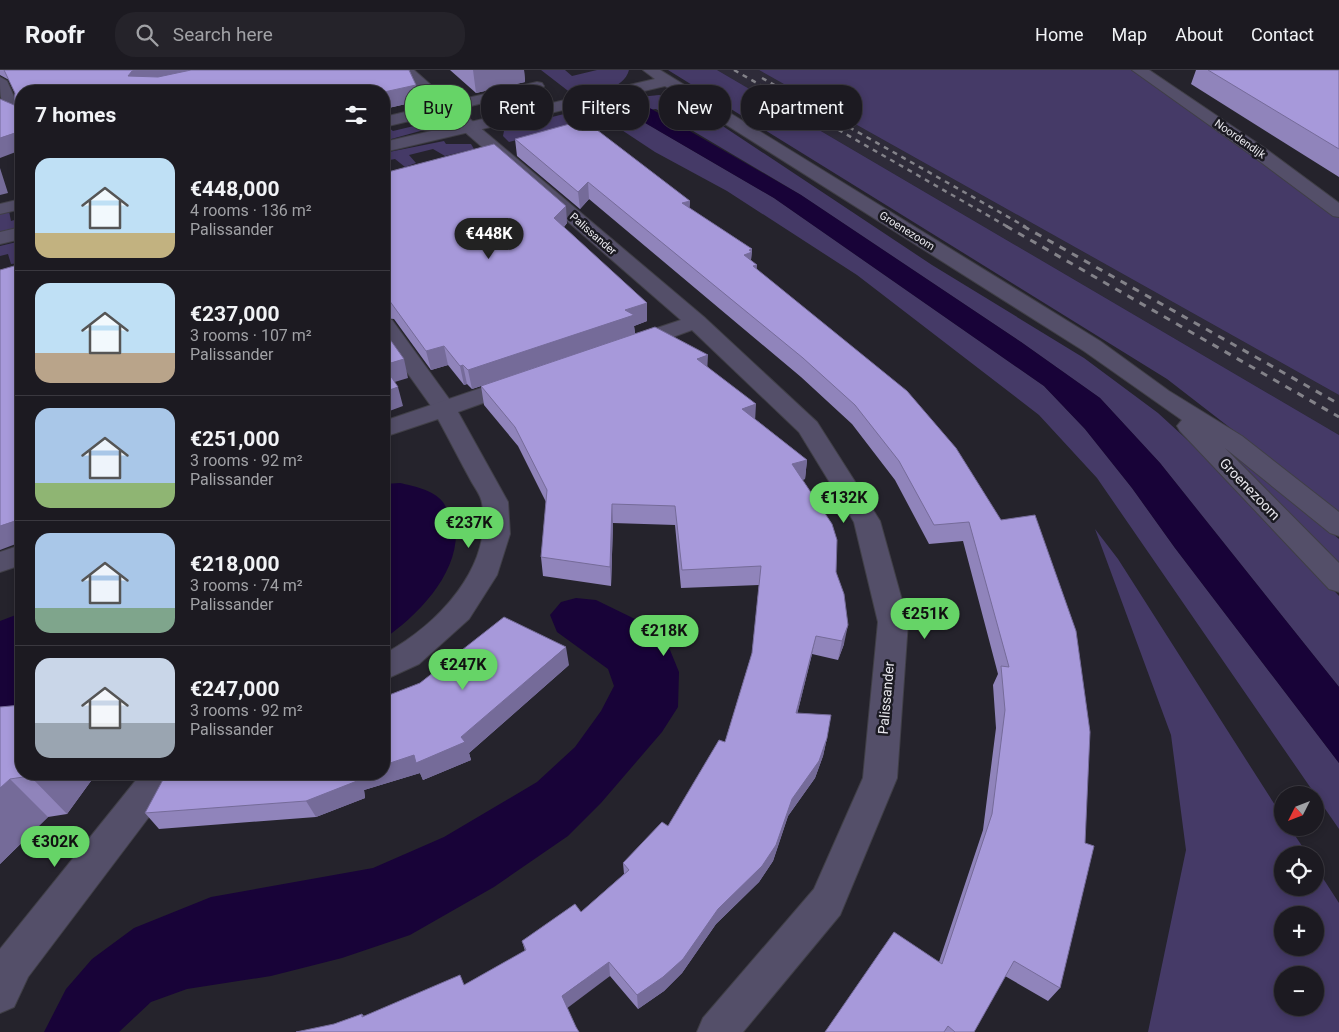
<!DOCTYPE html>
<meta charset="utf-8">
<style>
:root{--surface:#1c1a21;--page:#25232a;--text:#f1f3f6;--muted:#a0a1a5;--line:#3a383f;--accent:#66d467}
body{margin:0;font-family:Roboto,sans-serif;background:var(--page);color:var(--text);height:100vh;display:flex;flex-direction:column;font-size:19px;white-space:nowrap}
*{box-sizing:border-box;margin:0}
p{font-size:16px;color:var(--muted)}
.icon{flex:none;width:28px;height:28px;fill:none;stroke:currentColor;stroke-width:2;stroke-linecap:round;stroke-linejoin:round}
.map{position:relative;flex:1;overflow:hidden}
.details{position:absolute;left:15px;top:15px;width:375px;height:695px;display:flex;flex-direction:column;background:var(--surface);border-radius:20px;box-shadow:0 2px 8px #0003,0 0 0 1px var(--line)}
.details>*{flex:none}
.hud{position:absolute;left:405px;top:15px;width:475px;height:45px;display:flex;gap:10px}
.needle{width:32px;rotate:228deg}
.buttons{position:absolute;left:1274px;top:716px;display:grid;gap:10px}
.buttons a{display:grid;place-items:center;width:50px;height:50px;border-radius:50%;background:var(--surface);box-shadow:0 2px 8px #0003,0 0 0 1px var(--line);font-size:25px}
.price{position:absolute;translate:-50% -42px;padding:0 11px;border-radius:18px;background:var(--accent);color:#111;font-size:16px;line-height:32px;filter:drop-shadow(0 1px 2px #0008)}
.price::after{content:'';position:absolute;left:50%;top:30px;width:15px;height:11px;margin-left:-8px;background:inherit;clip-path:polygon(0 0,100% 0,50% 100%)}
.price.on{background:#222;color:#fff}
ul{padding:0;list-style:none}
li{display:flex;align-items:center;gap:15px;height:125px;padding:0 20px}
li+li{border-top:1px solid var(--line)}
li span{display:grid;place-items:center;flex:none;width:140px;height:100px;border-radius:15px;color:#555}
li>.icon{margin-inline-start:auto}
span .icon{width:60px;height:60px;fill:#fffc;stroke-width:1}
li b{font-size:21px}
h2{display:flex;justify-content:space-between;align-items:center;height:60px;padding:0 20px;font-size:21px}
.chip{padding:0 18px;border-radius:20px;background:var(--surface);box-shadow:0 2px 8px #0003,0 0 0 1px var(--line);font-size:18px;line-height:45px}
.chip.on{background:var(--accent);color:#111}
header{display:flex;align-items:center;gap:30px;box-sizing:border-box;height:70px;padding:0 25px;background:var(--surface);border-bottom:1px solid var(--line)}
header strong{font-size:24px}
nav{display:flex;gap:28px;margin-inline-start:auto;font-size:18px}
.search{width:350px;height:45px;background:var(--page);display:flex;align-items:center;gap:12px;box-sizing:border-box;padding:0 18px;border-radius:20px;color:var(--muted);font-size:19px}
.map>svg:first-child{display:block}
</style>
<header>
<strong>Roofr</strong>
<div class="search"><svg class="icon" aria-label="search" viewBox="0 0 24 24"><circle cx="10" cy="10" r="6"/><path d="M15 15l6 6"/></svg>Search here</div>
<nav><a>Home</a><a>Map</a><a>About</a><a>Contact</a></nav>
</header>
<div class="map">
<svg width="1339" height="962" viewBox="0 0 1339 962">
<rect width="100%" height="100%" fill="#25232c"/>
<path fill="#2e2b39" d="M717 0H759L1339 325V365Z"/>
<path fill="#453a67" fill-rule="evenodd" d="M541 0H565L572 6 597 0H629C624 20 594 23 576 27Z
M668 0H717L1339 365V442L1167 309Z
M759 0H1131L1284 103 1339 148V325Z
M659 25 682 29 932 195 1084 288 1158 343 1230 409 1339 526V617L1160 393 1100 328 1021 272 801 125 656 39 630 42 635 47 774 128 1044 316 1085 359 1132 418 1175 478 1339 693V759L1097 408 1039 345 857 205 727 121 655 82 590 39 640 27Z
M572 42 586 52 509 72 503 66 504 61 512 57Z
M435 43 439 47 437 50 428 54 431 58 384 71V54L393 61 418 55 412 48Z
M444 71 446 74H471L474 79 445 86 433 79 409 85 416 93 405 97 395 89 384 91V83Z
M9 141 11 151 21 148V157L0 162V143Z
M21 171V193L11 194 8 184 0 186V176Z
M1224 372 1339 469V497L1217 375Z
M1095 459 1118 489 1282 746V758H1290L1308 785H1282V818H1315V796L1339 833V962H1148L1186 780 1171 665ZM1282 845H1315V878H1282ZM1282 905H1315V938H1282Z"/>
<path fill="#180338" d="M648 37 801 125 1021 272 1100 328 1160 393 1339 617V693L1175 478 1132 418 1085 359 1044 316 774 128 635 47 630 42Z
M400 413C413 416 433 420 442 431 445 434 447 440 449 445 451 450 456 456 456 462 457 506 417 546 384 569V414Z
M576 528 596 530 637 550 655 563 670 580 679 602 678 637 662 662 601 733 568 766 494 817 410 865 342 888 271 906 187 919 151 932 119 962H44L66 919 92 889 134 858 211 827 373 798 444 767 537 712 575 677 601 641 614 616 608 599 557 562 550 545 561 532Z
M21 543V636L0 641V551Z"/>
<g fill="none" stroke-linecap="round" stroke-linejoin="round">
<g stroke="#403f47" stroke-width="2">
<path id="pedestrian" d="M384 249 392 250 452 333 456 338 452 343 444 345 436 343 384 270Z"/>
</g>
<g stroke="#403f47" stroke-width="2">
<path id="minor" d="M399 0H414L450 32 537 12 542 13 544 16 542 19 458 39 704 247 817 352 880 451 908 552 897 708 840 845 743 962H697L703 948 814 819 863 708 878 552 854 452 799 362 692 260 640 279 632 281 624 279 621 274 624 269 681 250 443 43 384 57V47L435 35Z
M1132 0H1149L1266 79 1339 133V147L1333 146 1254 87Z
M0 7 7 11 19 38 21 39V49C0 43 0 28 0 7Z
M21 129V139L0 144V134Z
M517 306 525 308 528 313 525 318 458 342 508 432 510 464 497 505 469 549 419 594 384 610V584C436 556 494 498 482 433 481 425 474 417 470 409 459 389 449 369 438 349L384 367V351Z
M21 475V495L0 502V482Z
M141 704H178L173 715 28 907 14 937 0 943V879Z"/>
</g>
<g stroke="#403f47" stroke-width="2">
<path id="tertiary" d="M643 0H660L1100 271 1169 321 1242 366 1339 442V466L1330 463 1225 378 1339 493V522L1329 519 1180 361 1177 356 1182 350 1084 281 665 16 384 82V72L655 9Z
M21 157V169L0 174V162Z"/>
</g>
<use href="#pedestrian" fill="#544f69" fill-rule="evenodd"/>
<use href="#minor" fill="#544f69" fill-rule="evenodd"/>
<use href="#tertiary" fill="#544f69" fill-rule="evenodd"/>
<path stroke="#838289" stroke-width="2.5" stroke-dasharray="5 5" stroke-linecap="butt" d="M734 0 1008 157
M762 8 1026 157"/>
<path stroke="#838289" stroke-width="3" stroke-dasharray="7 7" stroke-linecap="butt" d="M1006 156 1339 347
M1023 156 1339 334"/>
</g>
<path fill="#9084bb" d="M0 0H409L416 15 419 31 384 39V21H21L14 35 15 23 9 10 0 5Z
M450 0H524L525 12 476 23Z
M1196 0H1339V107L1191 14Z
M515 69 690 131 689 138 752 179 751 190 757 200 1001 450 1060 918 1048 931 1005 906 974 962H825L939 892 983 760 996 658 993 615 998 604 963 471 929 474 895 410 852 354 801 307 589 129 580 139 517 86Z
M384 103 567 153 564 157 647 233V251L634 256 635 263 708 297 755 349 807 390 805 409 802 410 836 502 844 574 838 590 812 584 797 644 827 668 823 686 815 708 788 746 773 791 759 812 716 854 682 903 664 921 638 939 610 906 334 954 362 944 364 946 464 915 525 881 522 871 581 842 624 804 623 793 668 756 725 672 752 583 759 515 681 518 675 455 613 453 611 516 543 506 541 487 546 432 518 376 484 335 481 316 472 319 467 314 464 315 448 295 431 300 394 249 384 248Z
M569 595 469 683 471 690 423 710 420 703 364 720 365 728 316 747 159 759 145 743Z
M0 637 21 704H96L67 744 48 747 0 794Z"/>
<path fill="#756b99" d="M136 0H193L138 16 128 6 132 1Z
M473 0H524L525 12 476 23Z
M416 15 419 31 384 39V22Z
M21 61V80L0 88V68Z
M0 98 8 123 0 125Z
M588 112 589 129 580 139 578 122Z
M690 131 689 148 682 133Z
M566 136 567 153 556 166 554 148Z
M752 179 750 200 744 185 749 180Z
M757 195 756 213 753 196Z
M647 233V251L634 256 635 264 472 319 468 300 625 240Z
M444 276 448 295 431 300 426 281Z
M708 285 707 304 697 289Z
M404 289 408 308 388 314 384 298V295Z
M463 295 467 314 464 315 460 296Z
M398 317 403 336 384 343V322Z
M756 334 755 352 742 339Z
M807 390 805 409 789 413 792 394Z
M612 434 613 453 611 516 610 497Z
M21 449V472L0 480V456Z
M848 555 844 574 838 590 842 571Z
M816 566 812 584 793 661 796 643Z
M566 577 569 595 469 683 471 690 423 710 420 703 364 720 365 728 316 747 306 731 356 704H384V695L461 667Z
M827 668 823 686 815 708 788 746 773 791 759 812 716 854 682 903 664 921 638 939 637 925 718 839 792 729Z
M31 704H96L67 744 30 706Z
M10 709 48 747 0 794V718Z
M609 892 610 906 566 939 562 926Z"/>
<path fill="#a799da" stroke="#756b99" d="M4 0H136L132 1 128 6 158 7 191 0H409L416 15 384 22V21H21V61L0 68V29L14 35 15 23Z
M1208 0H1339V79Z
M584 50 690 131 682 133 752 179 749 180 752 182 744 185 757 195 753 196 907 321 956 378 1001 450 1035 445 1076 561 1090 662 1085 773 1094 776 1060 918 1014 891 974 962H955L948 956 944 962H825L894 862 942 894 992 744 1005 640 1001 596 1009 597 969 452 934 455 899 391 855 335 803 288 588 112 578 122 515 69Z
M494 74 566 136 554 148 647 233 625 240 634 245 468 300 463 295 460 296 444 276 426 281 389 230H384V103Z
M21 194V449L0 456V200Z
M655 257 708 285 697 289 756 334 742 339 807 390 792 394 832 454 837 470 836 502 844 524 848 555 842 571 816 566 796 643 831 645 827 668 819 691 792 729 776 775 762 796 718 839 683 889 663 907 637 925 609 892 562 926 576 957 579 962H296L334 954 362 944V947L460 905 464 915 526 880 522 871 575 834 581 842 629 800 623 793 662 752 668 756 719 670 725 672 752 583 761 496 682 500 675 436 612 434 610 497 541 487 547 420 515 357 481 316Z
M384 261 404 289 384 295Z
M384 296 398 317 384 322Z
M504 547 566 577 461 667 465 672 416 693 414 685 384 695V627L420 613Z
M21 635V704H31L30 706 10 709 0 718V637Z
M166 704H356L357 711 306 731 145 743Z"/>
<g text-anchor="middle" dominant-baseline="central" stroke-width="5" stroke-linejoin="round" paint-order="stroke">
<g font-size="11" fill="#e9e8ee" stroke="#1b1a22">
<text transform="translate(1240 69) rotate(35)">Noordendijk</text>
<text transform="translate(907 161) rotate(32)">Groenezoom</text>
<text transform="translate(593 164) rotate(41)">Palissander</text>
</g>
<g font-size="14" fill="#e9e8ee" stroke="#1b1a22">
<text transform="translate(1250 419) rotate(46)">Groenezoom</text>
<text transform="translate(886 628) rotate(-85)">Palissander</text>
</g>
</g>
</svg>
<div class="buttons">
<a><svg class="needle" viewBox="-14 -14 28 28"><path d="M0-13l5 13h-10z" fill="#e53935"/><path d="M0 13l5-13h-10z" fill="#a0a1a5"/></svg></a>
<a><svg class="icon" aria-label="locate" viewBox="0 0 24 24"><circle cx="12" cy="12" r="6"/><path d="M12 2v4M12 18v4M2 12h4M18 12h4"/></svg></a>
<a>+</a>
<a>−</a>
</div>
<b class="price on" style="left:489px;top:190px">€448K</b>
<b class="price" style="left:844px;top:454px">€132K</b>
<b class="price" style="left:469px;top:479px">€237K</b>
<b class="price" style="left:925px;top:570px">€251K</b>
<b class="price" style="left:664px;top:587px">€218K</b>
<b class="price" style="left:463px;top:621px">€247K</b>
<b class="price" style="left:55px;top:798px">€302K</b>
<div class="hud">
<a class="chip on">Buy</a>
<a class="chip">Rent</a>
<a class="chip">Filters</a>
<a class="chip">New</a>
<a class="chip">Apartment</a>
</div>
<section class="details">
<h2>7 homes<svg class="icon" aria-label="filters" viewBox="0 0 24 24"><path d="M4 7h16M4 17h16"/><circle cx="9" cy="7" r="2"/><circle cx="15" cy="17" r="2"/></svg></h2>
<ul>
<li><span style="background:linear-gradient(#bfe0f5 75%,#c2b280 0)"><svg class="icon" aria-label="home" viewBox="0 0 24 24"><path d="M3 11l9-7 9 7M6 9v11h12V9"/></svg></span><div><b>€448,000</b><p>4 rooms · 136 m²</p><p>Palissander</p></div></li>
<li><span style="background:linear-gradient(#bfe0f5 70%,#b9a48a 0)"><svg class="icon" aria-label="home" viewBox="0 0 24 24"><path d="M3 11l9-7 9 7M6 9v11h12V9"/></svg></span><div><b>€237,000</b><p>3 rooms · 107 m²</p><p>Palissander</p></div></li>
<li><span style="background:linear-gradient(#a9c7e8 75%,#8fb573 0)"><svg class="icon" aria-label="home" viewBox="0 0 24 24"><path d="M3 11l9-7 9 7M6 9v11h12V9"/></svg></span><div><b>€251,000</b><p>3 rooms · 92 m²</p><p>Palissander</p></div></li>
<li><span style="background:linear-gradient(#a9c7e8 75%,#7fa58c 0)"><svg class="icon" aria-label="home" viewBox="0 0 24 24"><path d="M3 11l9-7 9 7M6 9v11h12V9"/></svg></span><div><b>€218,000</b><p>3 rooms · 74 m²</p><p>Palissander</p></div></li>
<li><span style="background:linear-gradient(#c9d6e8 65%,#9aa5b1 0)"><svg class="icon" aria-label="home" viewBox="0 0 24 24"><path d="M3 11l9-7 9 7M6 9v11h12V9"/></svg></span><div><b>€247,000</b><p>3 rooms · 92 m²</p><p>Palissander</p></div></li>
</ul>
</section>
</div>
